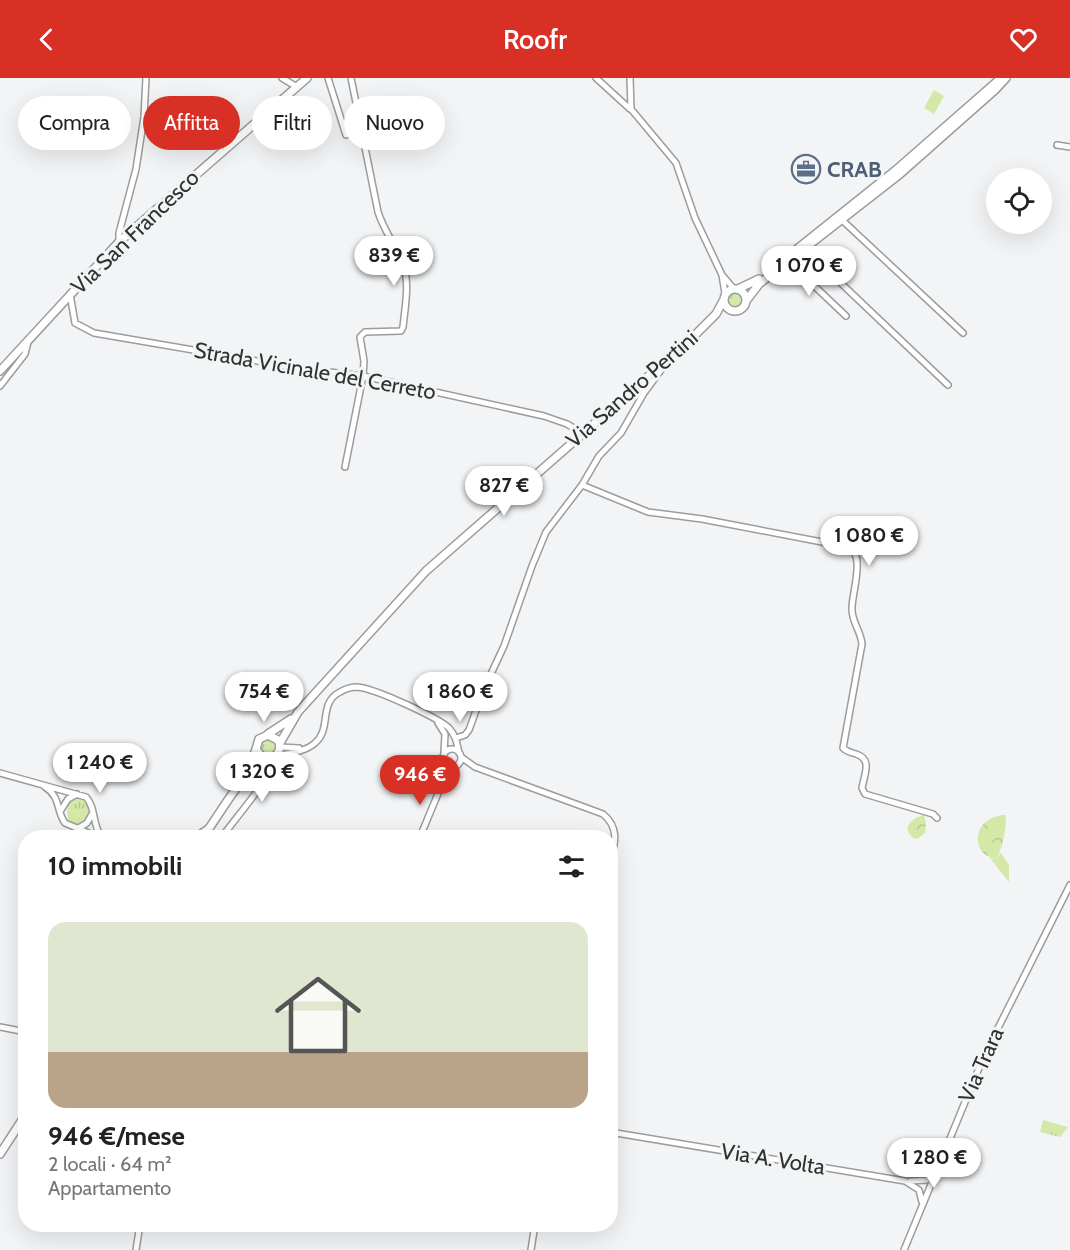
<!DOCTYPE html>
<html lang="it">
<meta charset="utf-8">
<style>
:root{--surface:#fff;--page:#f6f6f6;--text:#222;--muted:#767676;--accent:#d93025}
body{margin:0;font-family:Cabin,sans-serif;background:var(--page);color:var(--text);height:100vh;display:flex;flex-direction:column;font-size:22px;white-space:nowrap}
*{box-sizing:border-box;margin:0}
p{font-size:20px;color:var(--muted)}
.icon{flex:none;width:33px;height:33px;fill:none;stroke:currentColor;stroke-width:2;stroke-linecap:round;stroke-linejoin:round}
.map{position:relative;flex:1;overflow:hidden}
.drawer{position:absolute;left:18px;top:752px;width:600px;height:402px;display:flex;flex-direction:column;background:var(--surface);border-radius:24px;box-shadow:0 6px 24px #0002}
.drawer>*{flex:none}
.top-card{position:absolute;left:18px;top:18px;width:600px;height:54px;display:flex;gap:12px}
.buttons{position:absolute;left:986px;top:90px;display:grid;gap:12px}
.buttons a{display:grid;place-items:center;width:66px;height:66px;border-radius:50%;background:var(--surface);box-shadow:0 6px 24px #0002;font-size:30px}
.price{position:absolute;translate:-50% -51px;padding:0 14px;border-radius:21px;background:#fff;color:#222;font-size:20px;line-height:39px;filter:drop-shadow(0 2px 3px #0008)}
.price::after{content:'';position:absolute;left:50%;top:36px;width:18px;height:14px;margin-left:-9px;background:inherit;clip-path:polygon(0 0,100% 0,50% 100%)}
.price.selected{background:var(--accent);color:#fff}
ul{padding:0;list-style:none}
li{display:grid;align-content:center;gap:12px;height:318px;padding:0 30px}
li span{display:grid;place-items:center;height:186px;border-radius:18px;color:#555}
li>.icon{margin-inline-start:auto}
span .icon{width:108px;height:108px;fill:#fffc;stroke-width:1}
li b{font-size:26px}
h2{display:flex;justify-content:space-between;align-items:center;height:72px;padding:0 30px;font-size:26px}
.tag{padding:0 21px;border-radius:27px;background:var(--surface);box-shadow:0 6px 24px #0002;font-size:21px;line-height:54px}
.tag.selected{background:var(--accent);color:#fff}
header{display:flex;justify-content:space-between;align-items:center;height:78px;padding:0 30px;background:var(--accent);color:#fff;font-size:27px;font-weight:600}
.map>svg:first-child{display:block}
</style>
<header><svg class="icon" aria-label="back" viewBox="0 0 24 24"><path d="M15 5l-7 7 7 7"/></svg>Roofr<svg class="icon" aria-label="heart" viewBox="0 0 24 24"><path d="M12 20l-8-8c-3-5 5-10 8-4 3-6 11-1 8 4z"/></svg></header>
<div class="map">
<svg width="1070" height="1172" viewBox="0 0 1070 1172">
<defs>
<pattern id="grass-tufts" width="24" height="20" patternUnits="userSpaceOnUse" patternTransform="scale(1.5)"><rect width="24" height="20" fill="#d4e8a8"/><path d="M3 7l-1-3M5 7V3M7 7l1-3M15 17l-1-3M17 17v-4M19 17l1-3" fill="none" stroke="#b6c791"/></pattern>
<pattern id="forest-crowns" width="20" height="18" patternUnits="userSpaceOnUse" patternTransform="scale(1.5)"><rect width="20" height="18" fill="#d4e8a8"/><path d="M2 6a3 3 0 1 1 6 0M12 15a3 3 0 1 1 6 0" fill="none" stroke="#b6c791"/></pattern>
</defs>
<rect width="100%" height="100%" fill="#f2f4f6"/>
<path fill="url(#grass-tufts)" d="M727 222a8 8 0 1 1 16 0a8 8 0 1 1-16 0Z
M260 669a8 8 0 1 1 16 0a8 8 0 1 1-16 0Z
M80 718 86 720 91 731C80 759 60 747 70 723Z
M1001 775 1009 787V804L990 780 996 781Z
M1043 1042 1068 1049 1060 1059 1040 1054Z"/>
<path fill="url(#forest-crowns)" d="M924 737 926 745 925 755 917 761 913 760C901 749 912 740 924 737Z
M1005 737C1008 745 1002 774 996 781 970 777 971 739 1005 737Z"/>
<path fill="#d4e8a8" d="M934 12 944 18 934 36 924 30Z"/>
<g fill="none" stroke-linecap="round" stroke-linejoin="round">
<g stroke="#9a9c9e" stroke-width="8">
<path id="minor" d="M282 0 297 9
M328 0 346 57
M596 0 630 31
M630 0 631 31 676 85 695 140 722 197 725 215
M1057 67 1070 69
M842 142 963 255
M119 164V155L136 91 144 39 146 0
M805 171 948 307
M788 183 846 238
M723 198 734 211
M70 216 75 245 94 255 304 291 363 298 544 338 567 346 582 355
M0 308 25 276 28 264
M345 389 363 298 364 283 360 259 365 254 401 253 403 249C405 229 410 205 403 186 396 168 384 153 378 134L351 0
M582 407 648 434 702 441 848 469C866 476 852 514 852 530 851 543 861 553 862 566L843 670C847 674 850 674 856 676 873 681 864 697 862 710L865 716 933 736 937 740
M438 645 445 656 444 675
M456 660 465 657 469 652 483 613 504 568 532 488 546 454 582 407 599 378 621 355 644 315 664 288
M280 669 299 670
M443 680a9 9 0 1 1 18 0a9 9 0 1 1-18 0Z
M276 678C289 675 305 674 315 665 332 651 318 625 340 614 345 611 351 609 357 609 374 610 437 639 449 650 456 658 457 666 459 675
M461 679 475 689 603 736C620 750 615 766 610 785
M0 695 86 719C96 730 92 745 101 759
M45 709C61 719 56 733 65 745L98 759
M61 732 68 721 77 716
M77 751 87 745 92 736
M195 759 208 750
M222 759C236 739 271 701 275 679
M420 759 442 706 456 689
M0 949 26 954
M610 1054 905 1103 919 1112 922 1124
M910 1103 927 1102 934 1095
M136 1172 140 1146
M531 1172 535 1146
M904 1172 984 978 1070 807"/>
</g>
<g stroke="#9a9c9e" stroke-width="10">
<path id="major" d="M782 183 896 92 1001 0
M724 222a11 11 0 1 1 22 0a11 11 0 1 1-22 0Z
M738 211 759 201
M746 223 759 206 900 96 995 12 1006 0
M0 293 119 164 307 0
M268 656 291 641
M280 665 298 634 426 493 692 260 716 236 723 223
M248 694 256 671
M203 759C219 737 234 709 254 690 264 681 286 680 278 662L268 657 259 661 256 671 262 679 271 680
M0 1076 26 1036"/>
</g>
<use href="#minor" stroke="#fff" stroke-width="5"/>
<use href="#major" stroke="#fff" stroke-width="7"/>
</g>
<defs>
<g id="office-ring" transform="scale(1.5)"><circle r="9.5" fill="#f2f4f6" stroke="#5c6f8a" stroke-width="1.5"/><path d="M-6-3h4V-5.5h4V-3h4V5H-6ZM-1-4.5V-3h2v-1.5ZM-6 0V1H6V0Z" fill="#5c6f8a"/></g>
</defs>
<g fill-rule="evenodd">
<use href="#office-ring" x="806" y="91"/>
</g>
<g text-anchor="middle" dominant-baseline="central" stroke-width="6" stroke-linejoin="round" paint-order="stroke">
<g font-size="22" font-weight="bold" fill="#4e5e75" stroke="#f2f4f6" text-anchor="start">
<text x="827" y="91">CRAB</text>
</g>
<g font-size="22" fill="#303131" stroke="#f2f4f6">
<text transform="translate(135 154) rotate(-44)">Via San Francesco</text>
<text transform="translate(315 293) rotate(10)">Strada Vicinale del Cerreto</text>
<text transform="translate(632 311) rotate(-41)">Via Sandro Pertini</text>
<text transform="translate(981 987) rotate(-66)">Via Trara</text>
<text transform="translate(773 1081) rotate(9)">Via A. Volta</text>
</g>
</g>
</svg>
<div class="buttons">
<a><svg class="icon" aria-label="locate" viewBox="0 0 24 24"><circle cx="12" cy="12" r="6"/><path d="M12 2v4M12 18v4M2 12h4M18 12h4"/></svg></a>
</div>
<b class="price" style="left:394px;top:209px">839 €</b>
<b class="price" style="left:809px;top:219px">1 070 €</b>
<b class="price" style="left:504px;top:439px">827 €</b>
<b class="price" style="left:869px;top:489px">1 080 €</b>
<b class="price" style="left:264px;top:645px">754 €</b>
<b class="price" style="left:460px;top:645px">1 860 €</b>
<b class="price" style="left:100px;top:716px">1 240 €</b>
<b class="price" style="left:262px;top:725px">1 320 €</b>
<b class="price selected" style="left:420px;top:728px">946 €</b>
<b class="price" style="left:934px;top:1111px">1 280 €</b>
<div class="top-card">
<a class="tag">Compra</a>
<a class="tag selected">Affitta</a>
<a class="tag">Filtri</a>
<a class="tag">Nuovo</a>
</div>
<section class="drawer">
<h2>10 immobili<svg class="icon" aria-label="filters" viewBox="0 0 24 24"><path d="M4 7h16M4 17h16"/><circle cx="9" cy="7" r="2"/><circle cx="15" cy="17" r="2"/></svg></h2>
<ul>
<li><span style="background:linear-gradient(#dfe7d0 70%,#b9a48a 0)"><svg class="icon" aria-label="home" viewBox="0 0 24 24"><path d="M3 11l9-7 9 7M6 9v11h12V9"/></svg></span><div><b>946 €/mese</b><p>2 locali · 64 m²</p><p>Appartamento</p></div></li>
</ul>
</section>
</div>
